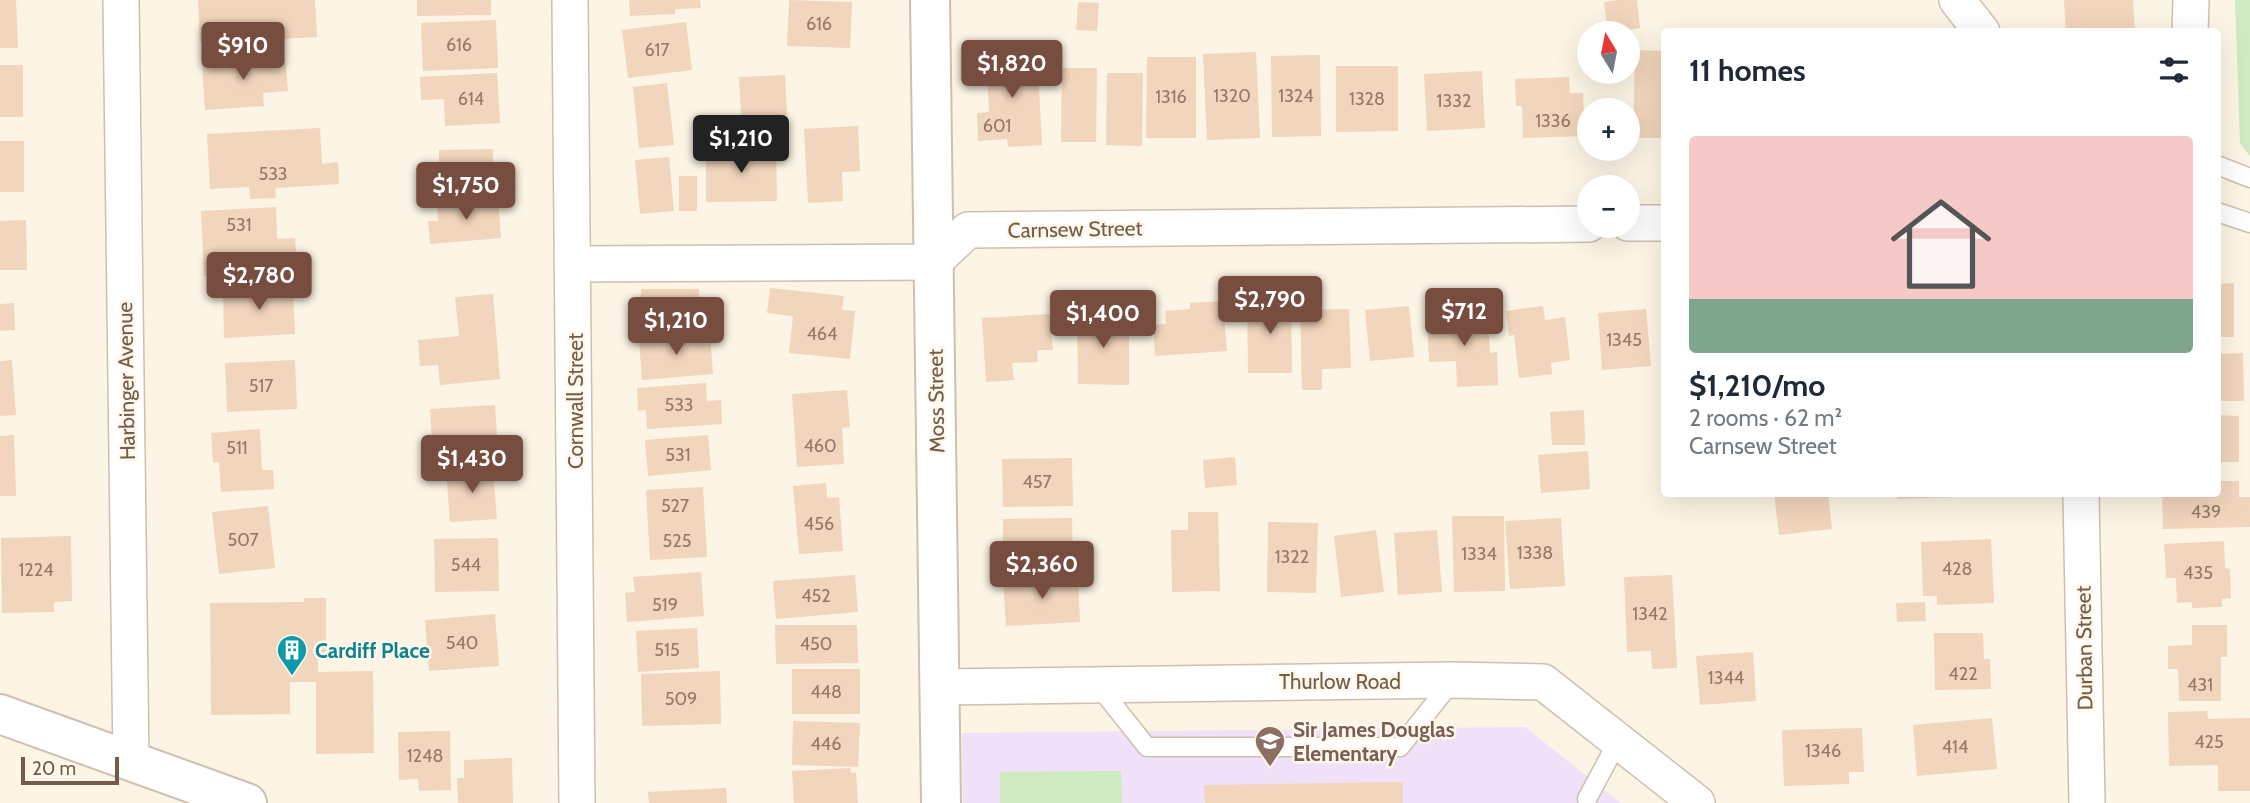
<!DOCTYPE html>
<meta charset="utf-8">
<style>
:root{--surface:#fff;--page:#f6f6f7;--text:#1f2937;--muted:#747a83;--accent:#774d40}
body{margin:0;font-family:Cabin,sans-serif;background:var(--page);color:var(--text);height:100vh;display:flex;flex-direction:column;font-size:26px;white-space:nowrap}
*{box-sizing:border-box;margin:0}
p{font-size:23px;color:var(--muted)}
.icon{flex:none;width:38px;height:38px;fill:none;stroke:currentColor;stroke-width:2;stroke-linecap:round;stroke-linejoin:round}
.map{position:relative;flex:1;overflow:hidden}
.sheet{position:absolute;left:1661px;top:28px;width:560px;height:469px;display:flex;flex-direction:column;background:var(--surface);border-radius:7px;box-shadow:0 7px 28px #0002}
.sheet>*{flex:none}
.needle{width:46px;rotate:350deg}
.tools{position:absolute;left:1577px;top:21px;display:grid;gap:14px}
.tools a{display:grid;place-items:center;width:63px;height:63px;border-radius:50%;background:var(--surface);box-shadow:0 7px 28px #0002;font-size:35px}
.scale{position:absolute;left:21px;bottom:18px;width:98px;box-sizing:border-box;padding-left:7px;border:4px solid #745c4a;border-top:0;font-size:19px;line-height:24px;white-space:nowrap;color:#745c4a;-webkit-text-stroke:5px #fff8ea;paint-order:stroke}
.price{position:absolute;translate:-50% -60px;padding:0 16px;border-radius:7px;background:var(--accent);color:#fff;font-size:23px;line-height:46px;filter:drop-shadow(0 2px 4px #0008)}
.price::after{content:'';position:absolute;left:50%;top:42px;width:21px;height:16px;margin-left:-10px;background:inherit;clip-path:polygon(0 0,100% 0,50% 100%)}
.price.current{background:#222;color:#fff}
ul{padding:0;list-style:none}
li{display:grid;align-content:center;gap:14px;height:371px;padding:0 28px}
li span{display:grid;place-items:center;height:217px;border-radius:7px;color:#555}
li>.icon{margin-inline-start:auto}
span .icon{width:126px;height:126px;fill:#fffc;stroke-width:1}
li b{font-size:30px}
h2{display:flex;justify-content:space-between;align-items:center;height:84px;padding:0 28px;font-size:30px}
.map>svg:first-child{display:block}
</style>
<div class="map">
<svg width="2250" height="803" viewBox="0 0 2250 803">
<rect width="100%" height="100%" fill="#fcf4e4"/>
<path fill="#f1e1f8" d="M1525 727 1621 803H963L962 733Z"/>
<path fill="#cfe9c3" d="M2235 0H2250V156L2240 144Z
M1121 771 1122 803H1000V772Z"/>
<path fill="#f1d5bc" d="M0 0H16L18 48H0Z
M198 0H315L317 37 200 43Z
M417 0H491V15L417 16Z
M629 0H700L701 8 675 9V14L630 16Z
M789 0 852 2 850 48 787 46Z
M1617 0H1637L1640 28 1608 33 1604 2Z
M2064 0H2133L2135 32H2066Z
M1078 2 1099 3 1097 31 1076 30Z
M496 20 498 68 423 71 421 23Z
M686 22 692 70 628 78 622 30Z
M1635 50 1664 51V138H1633Z
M1037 51 1042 145 1008 147 1007 139 978 141 977 113 989 112 987 70H982L981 54Z
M1256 52 1260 138 1207 140 1203 54Z
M1320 55 1321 136 1272 137 1271 56Z
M285 57 288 91 263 93 264 106 205 110 202 63Z
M1147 57H1196V138H1146Z
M0 65H23V117H0Z
M1336 66H1398V131L1336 132Z
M1062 68H1097L1096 142H1061Z
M1482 71 1485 128 1427 131 1424 74Z
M497 73 500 123 445 126 444 99 421 100 420 77Z
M1107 73H1143L1142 146 1106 145Z
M785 75 787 115 741 116 739 77Z
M1569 77 1570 93H1583L1585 136 1523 138 1522 106H1516L1515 79Z
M667 83 674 145 639 148 633 87Z
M858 126 860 171 842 172 843 201 808 203 804 129Z
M320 128 322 164 338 162 339 184 275 188 276 198 250 199 249 187 210 189 207 134Z
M0 141H24V192H0Z
M493 149V191H439V150Z
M742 149H776L777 201 706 202V150Z
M669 157 674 211 640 214 635 160Z
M679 176H697V211H679Z
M498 199 501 238 430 244 428 221H438L437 204Z
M276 207 277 239 295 238 297 263 278 264V271L204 276 201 211Z
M26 220 27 270H0V221Z
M2234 283V337H2217V284Z
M293 286 295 334 224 338 223 290Z
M770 288 844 296 842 310 855 311 850 359 789 353 793 316 767 313Z
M641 289H699V302L710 303V330H641Z
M493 294 500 379 440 385 438 365 420 366 418 340 459 336 455 297Z
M1247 299H1291L1292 373H1248Z
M1223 301 1227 351 1155 356 1153 325 1166 324 1165 311 1190 309V303Z
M14 303 15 330 0 331V304Z
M1409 306 1414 357 1370 361 1365 310Z
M1543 306 1545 320 1565 317 1570 360 1551 363 1552 374 1519 378 1514 335 1509 336 1506 311Z
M1349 309 1351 368 1322 369V390H1302L1300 310Z
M1646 309 1651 366 1602 370 1598 313Z
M1050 314 1053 350H1037L1038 362 1012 363 1014 380 986 382 982 318Z
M1077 315H1129V385L1078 384Z
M1488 315 1490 353 1497 352 1498 385 1457 387 1456 361 1429 362 1427 318Z
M710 334 713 374 642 380 639 339Z
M2243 353 2244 401H2217V354Z
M12 360 16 415 0 416V361Z
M295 360 297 409 227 412 225 363Z
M706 383 707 401 721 400 722 424 647 429 646 410 638 411 637 388Z
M847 390 850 427 842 428 844 464 797 467 792 394Z
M495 405 498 452 447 455 446 441H432L430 409Z
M1584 410 1585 445H1552L1550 412Z
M2217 415 2239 416V462H2217Z
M260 429 262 470H273L274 489 221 492 219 462 213 463 211 433Z
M14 435 16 496H0V436Z
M708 435 711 470 648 476 645 440Z
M1588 451 1590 489 1541 493 1538 455Z
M1235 457 1237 485 1205 488 1203 460Z
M1072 458 1073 506 1003 507 1002 459Z
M493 468 497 519 450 522 446 471Z
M2217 481H2239V497H2250V527L2163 529 2162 494H2217Z
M826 483 827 498 839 497 843 551 799 554 793 486Z
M703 487 707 557 650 560 646 490Z
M1774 494H1828L1832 529 1779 535Z
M1897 494H1988V496L1897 499Z
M268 506 275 568 219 574 212 512Z
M1188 512H1218L1220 591 1172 592 1171 530H1188Z
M1452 516H1504L1505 591 1454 592Z
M1072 518 1073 566H1003V519Z
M1561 518 1565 586 1510 589 1505 521Z
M1268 522 1318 523 1316 593 1267 592Z
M1376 530 1384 592 1341 597 1334 536Z
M1437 530 1442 592 1398 595 1394 533Z
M71 536 72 601 54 602V612L2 613 1 538Z
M498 538 499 591 435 592 434 539Z
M1991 539 1994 603 1937 605V596H1923L1921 542Z
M2224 541 2225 568 2230 569 2231 598 2222 599V607L2192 608V602L2177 603 2176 578H2166L2164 544Z
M701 572 704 616 627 622 625 593 635 592 633 577Z
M855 575 858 612 776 619 773 581Z
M1672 575 1677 668 1652 669 1651 651 1627 652 1624 577Z
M1078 576 1080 622 1006 626 1003 580Z
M304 598H326V652H318V672L373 671 374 753 316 754V682H290V714L211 715 210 603 304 602Z
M1925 602 1926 621 1897 622 1896 603Z
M495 614 499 666 429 671 425 620Z
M775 625H857L858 663 776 664Z
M2192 625H2227V657H2221V701H2179L2178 669H2168V646L2192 645Z
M697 628 699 668 638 672 636 631Z
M1934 633H1983L1984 659H1990L1991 689 1935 690Z
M1753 652 1756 701 1700 705 1696 656Z
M792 669H860V714H792Z
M720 671 721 724 642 726 641 674Z
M2207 711 2208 719 2250 718V791H2218V765L2169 766 2168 712Z
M1992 718 1997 769 1917 776 1913 725Z
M793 721 860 723 858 767 792 765Z
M1862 728 1864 772H1849V784L1784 786 1782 730Z
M450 731 451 790 419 791 418 779 399 780 398 732Z
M512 758 513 803H458L457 778H464V760Z
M850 768 851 773H856L858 803H794L792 771Z
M1403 782V803H1205L1204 785Z
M726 788 727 803H649L648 792Z"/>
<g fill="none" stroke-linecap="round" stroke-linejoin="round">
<g stroke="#cfbfae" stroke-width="21">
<path id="service" d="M2217 165 2250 178
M2217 212 2250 223
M1096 683 1147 747H1400L1453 680
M1587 799 1618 741"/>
</g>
<g stroke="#cfbfae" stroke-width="38">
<path id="minor" d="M121 0 131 761
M570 0 577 803
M1957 0 1982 32
M2190 32 2191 0
M1628 223H1664
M574 264 934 262 968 230 1589 224
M2081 494 2087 803
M940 687 1453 680 1543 682 1697 803"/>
</g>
<g stroke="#cfbfae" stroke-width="42">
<path id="tertiary" d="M930 0 941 803
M0 714 247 803"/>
</g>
<use href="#service" stroke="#fff" stroke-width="18"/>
<use href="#minor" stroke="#fff" stroke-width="35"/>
<use href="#tertiary" stroke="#fff" stroke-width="38"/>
</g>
<defs>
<g id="building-pin" transform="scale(1.575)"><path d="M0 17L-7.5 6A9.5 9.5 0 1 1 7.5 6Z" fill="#0f9aa8" stroke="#fff8ea"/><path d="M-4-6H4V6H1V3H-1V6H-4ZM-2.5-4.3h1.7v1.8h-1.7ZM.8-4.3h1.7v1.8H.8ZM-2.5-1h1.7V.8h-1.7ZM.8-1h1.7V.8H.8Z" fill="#fff"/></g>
<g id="school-pin" transform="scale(1.575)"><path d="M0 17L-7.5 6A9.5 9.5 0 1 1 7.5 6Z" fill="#8d6e63" stroke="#fff8ea"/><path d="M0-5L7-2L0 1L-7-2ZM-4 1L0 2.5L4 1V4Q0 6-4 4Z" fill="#fff"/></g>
</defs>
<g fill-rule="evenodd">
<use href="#building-pin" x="292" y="650"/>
<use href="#school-pin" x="1270" y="741"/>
</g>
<g text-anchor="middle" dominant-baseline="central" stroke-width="5" stroke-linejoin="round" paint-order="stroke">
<g font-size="18" fill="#937a66">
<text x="819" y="24">616</text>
<text x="459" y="45">616</text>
<text x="657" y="50">617</text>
<text x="1232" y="96">1320</text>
<text x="1296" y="96">1324</text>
<text x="1171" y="97">1316</text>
<text x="471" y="99">614</text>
<text x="1367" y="99">1328</text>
<text x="1454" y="101">1332</text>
<text x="1553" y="121">1336</text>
<text x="997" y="126">601</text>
<text x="273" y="174">533</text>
<text x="239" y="225">531</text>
<text x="822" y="334">464</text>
<text x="1624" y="340">1345</text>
<text x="261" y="386">517</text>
<text x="679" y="405">533</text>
<text x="820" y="446">460</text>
<text x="237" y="448">511</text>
<text x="678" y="455">531</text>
<text x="1037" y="482">457</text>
<text x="675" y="506">527</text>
<text x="2206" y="512">439</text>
<text x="819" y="524">456</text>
<text x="243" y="540">507</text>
<text x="677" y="541">525</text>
<text x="1535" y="553">1338</text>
<text x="1479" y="554">1334</text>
<text x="1292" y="557">1322</text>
<text x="466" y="565">544</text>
<text x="1957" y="569">428</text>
<text x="36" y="570">1224</text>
<text x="2198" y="573">435</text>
<text x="816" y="596">452</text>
<text x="665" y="605">519</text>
<text x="1650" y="614">1342</text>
<text x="462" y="643">540</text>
<text x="816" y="644">450</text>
<text x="667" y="650">515</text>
<text x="1963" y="674">422</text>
<text x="1726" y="678">1344</text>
<text x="2200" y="685">431</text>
<text x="826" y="692">448</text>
<text x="681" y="699">509</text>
<text x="2209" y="742">425</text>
<text x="826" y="744">446</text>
<text x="1955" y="747">414</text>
<text x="1823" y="751">1346</text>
<text x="425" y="756">1248</text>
</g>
<g font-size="21" fill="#745c4a" stroke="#fff8ea">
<text transform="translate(1075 229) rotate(-1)">Carnsew Street</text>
<text transform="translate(126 381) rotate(-91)">Harbinger Avenue</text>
<text transform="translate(575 401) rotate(-90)">Cornwall Street</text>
<text transform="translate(936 401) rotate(-91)">Moss Street</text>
<text transform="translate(2084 648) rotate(-91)">Durban Street</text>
<text x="1340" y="681">Thurlow Road</text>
</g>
<g font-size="21" font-weight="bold" fill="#0d838f" stroke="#fff8ea" text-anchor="start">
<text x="315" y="650">Cardiff Place</text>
</g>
<g font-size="21" font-weight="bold" fill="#785e54" stroke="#fff8ea" text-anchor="start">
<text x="1293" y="729">Sir James Douglas<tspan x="1293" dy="24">Elementary</tspan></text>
</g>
</g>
</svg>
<div class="tools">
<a><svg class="needle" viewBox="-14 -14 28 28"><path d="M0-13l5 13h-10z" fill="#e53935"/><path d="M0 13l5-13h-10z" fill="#747a83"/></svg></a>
<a>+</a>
<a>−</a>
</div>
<div class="scale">20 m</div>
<b class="price" style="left:243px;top:82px">$910</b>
<b class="price" style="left:1012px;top:100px">$1,820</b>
<b class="price current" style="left:741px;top:175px">$1,210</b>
<b class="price" style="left:466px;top:222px">$1,750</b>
<b class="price" style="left:259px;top:312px">$2,780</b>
<b class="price" style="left:1270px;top:336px">$2,790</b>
<b class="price" style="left:1464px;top:348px">$712</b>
<b class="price" style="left:1103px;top:350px">$1,400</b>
<b class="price" style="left:676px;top:357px">$1,210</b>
<b class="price" style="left:472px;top:495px">$1,430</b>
<b class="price" style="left:1042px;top:601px">$2,360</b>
<section class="sheet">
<h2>11 homes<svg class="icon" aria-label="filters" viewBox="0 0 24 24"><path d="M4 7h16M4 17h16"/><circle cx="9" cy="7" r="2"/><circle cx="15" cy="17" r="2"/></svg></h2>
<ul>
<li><span style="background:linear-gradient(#f6c9c9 75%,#7fa58c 0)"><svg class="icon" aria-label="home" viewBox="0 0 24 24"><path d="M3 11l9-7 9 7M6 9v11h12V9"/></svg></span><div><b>$1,210/mo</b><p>2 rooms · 62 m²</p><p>Carnsew Street</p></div></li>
</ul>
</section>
</div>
